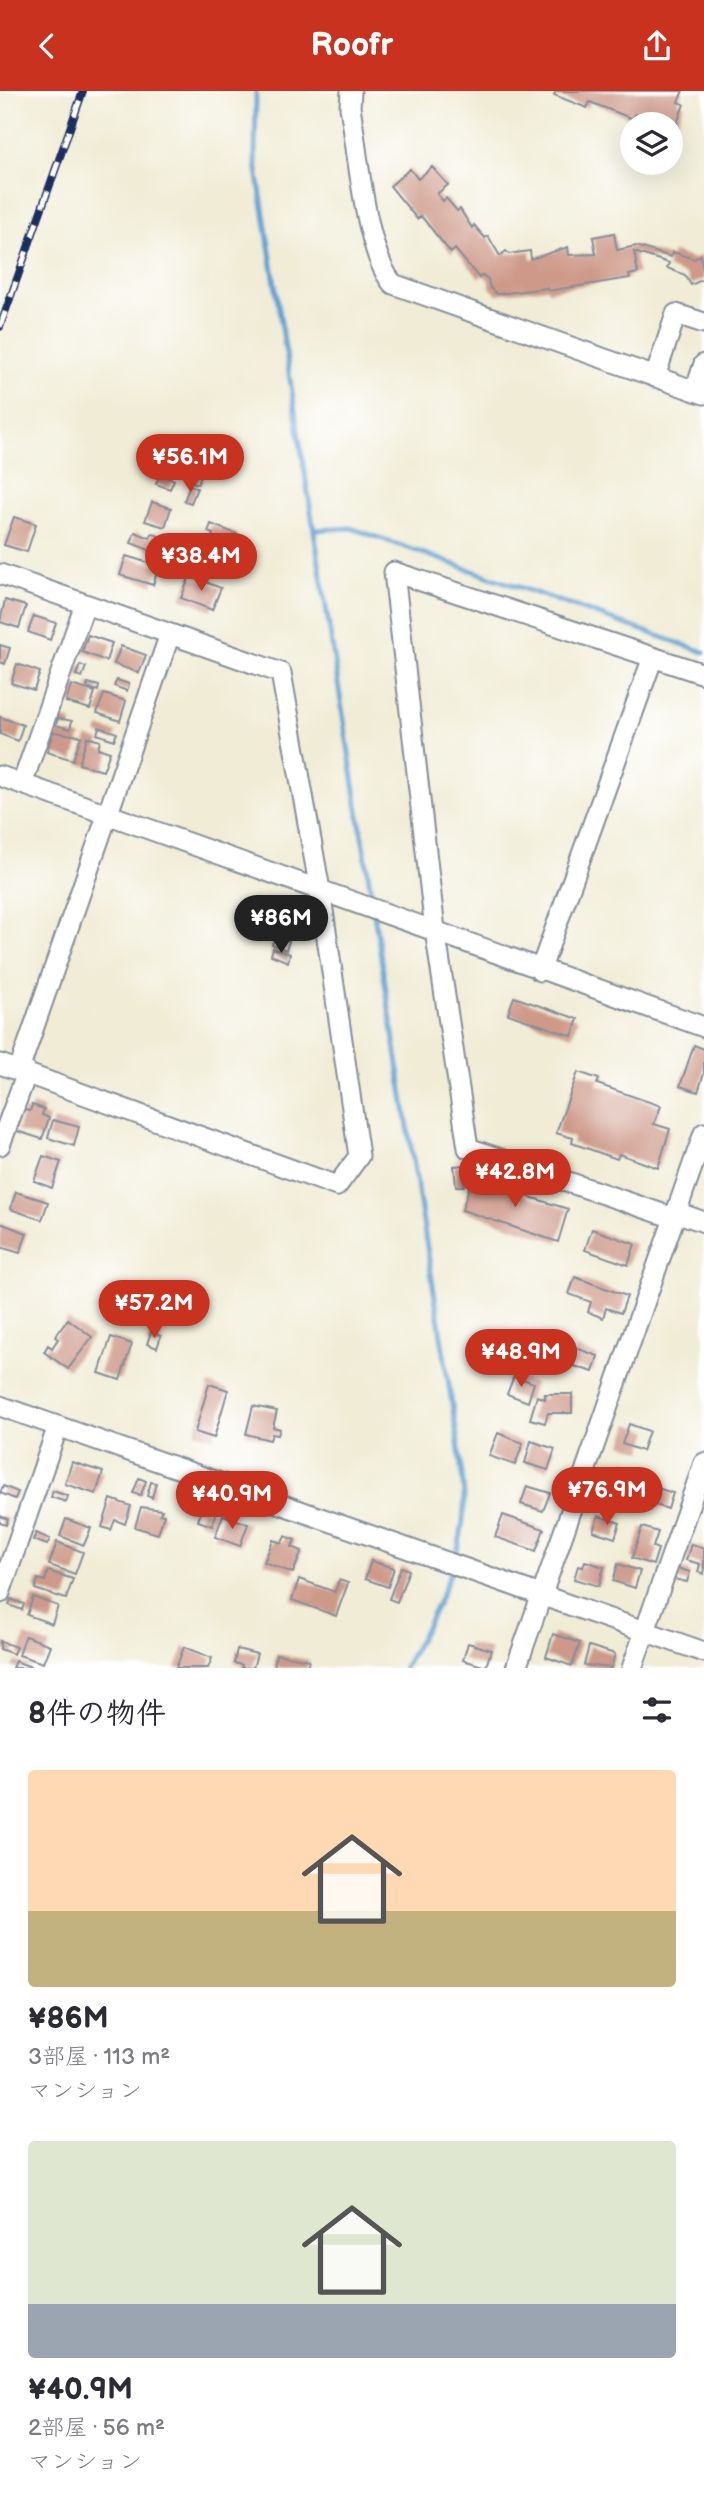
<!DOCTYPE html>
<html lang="ja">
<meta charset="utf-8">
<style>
:root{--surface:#fff;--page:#f2f2f3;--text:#2b2b33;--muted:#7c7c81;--accent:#c8321e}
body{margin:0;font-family:"Balsamiq Sans","Klee One",sans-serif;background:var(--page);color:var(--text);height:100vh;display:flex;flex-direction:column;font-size:26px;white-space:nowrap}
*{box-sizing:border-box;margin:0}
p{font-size:23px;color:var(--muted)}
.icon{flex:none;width:38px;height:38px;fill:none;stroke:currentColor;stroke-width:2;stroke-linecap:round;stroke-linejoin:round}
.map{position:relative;height:1577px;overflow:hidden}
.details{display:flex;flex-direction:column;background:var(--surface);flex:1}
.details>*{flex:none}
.controls{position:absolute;left:620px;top:21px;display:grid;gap:14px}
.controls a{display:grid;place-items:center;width:63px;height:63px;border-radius:50%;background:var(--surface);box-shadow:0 7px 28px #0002;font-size:35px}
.price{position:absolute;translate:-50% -60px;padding:0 16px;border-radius:24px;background:var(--accent);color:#fff;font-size:23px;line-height:46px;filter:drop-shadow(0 2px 4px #0008)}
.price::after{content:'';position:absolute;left:50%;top:42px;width:21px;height:16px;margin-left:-10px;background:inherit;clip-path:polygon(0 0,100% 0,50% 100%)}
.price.current{background:#222;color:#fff}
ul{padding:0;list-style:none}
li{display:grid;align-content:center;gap:14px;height:371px;padding:0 28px}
li span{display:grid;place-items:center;height:217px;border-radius:7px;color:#555}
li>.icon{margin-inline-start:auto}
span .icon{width:126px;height:126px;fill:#fffc;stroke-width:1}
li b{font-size:30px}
h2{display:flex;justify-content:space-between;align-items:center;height:84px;padding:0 28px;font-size:30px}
header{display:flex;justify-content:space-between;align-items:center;height:91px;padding:0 28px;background:var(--accent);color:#fff;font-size:32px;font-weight:700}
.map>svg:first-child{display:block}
</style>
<header><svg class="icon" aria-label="back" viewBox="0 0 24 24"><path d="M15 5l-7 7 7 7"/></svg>Roofr<svg class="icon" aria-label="share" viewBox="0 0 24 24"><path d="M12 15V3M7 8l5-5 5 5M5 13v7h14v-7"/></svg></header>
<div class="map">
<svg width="704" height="1577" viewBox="0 0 704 1577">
<rect width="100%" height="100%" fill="#fff"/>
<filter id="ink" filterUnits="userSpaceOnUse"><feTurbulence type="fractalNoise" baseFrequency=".0143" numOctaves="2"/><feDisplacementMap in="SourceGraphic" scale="14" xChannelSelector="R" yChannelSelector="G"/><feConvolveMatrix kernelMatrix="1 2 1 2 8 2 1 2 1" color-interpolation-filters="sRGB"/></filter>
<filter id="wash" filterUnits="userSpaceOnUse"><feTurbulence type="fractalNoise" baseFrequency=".00686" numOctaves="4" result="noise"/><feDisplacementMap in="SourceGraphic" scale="28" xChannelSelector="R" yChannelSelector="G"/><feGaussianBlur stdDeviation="1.57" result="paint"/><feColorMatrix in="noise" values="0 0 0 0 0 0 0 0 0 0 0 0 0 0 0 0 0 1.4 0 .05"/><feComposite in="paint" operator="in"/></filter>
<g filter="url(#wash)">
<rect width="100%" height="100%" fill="#f0ecd5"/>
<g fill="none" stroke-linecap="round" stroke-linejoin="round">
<path stroke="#5f9fd2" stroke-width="5" d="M256 0 255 66 373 814
M314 439 351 437 704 561
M374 823 458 1351C460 1372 465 1395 464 1416 462 1474 431 1528 404 1577"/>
</g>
<g id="blocks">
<path fill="#ce9989" d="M556 0H683L678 11 684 13 677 32 669 30 668 33H662L635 23 633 28 590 11 587 17 554 4Z
M432 76 448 94 437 103 443 110 446 107 457 120 460 118 472 137 474 134 485 147 488 145 500 165 506 160 509 163 530 160 531 168 568 156 569 164 596 163 593 146 614 142 617 159 636 155 671 166 673 161 694 168 701 164 704 188 691 194 685 184 667 177 669 172 634 161 638 182 629 184 630 187 548 200 547 197 497 203 490 197 488 188 482 184 479 187 455 158 451 162 421 125 417 128 390 95 410 78 418 88Z
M195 373 204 376 198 393 188 390Z
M160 383 174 389 170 398 156 393Z
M190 394 197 397 191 412 184 410Z
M152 411 171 417 165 436 145 430Z
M14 426 36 433 27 461 4 454Z
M211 433 237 443 229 461 209 452 213 443 208 441Z
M135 441 150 447 152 442 171 450 165 465 131 452Z
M202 462 215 466 212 475 199 470Z
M126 465 159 475 153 494 120 484Z
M190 485 221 497 212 519 181 507Z
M5 509 26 515 19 537 0 531Z
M34 525 56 532 50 549 28 541Z
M88 544 112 552 106 570 82 561Z
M0 554 10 557 5 573 0 571Z
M121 555 146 564 139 582 114 573Z
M17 573 40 581 34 599 11 592Z
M80 574 86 576 82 586 76 584Z
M117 589 129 593 127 600 114 595Z
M88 592 99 595 98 600 87 596Z
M71 594 95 601 90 618 66 611Z
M104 603 126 610 120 630 97 622Z
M0 626 23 634 18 650 0 643Z
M58 627 72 630 70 638 56 634Z
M99 636 117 642 114 649 97 643Z
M53 641 81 645 73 669 47 661Z
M87 646 100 650 98 657 110 661 103 680 79 673Z
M275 845 289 850 286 859 272 853Z
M273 857 290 863 288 871 271 864Z
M514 906 578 928 572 945 508 923Z
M694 954 704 958V982L698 1001 680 995Z
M578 981 599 988 597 993 661 1015 654 1033 670 1038 658 1077 619 1063 617 1068 572 1052 573 1047 556 1042Z
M32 1014 44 1018 42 1024 49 1027 42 1048 17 1040 24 1019 30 1020Z
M53 1029 79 1036 74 1055 48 1047Z
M43 1065 61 1071 52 1097 34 1090Z
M473 1073 488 1078 484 1087 470 1082Z
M463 1074 464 1095H456L454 1075Z
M472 1087 510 1099 511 1095 525 1100 523 1104 568 1118 558 1151 462 1119Z
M16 1101 48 1111 42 1129 10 1118Z
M0 1132 27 1142 20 1162 0 1156Z
M592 1138 635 1153 628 1174 585 1159Z
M575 1186 627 1205 621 1222 606 1217 603 1227 588 1221 591 1211 569 1203Z
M68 1228 92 1246 68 1278 44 1261 48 1254 52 1257 58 1248 55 1246Z
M151 1241 161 1245 157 1257 147 1253Z
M541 1245 564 1254 557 1272 534 1263Z
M111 1246 132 1253 120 1289 99 1282Z
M576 1257 598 1265 593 1281 571 1274Z
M514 1285 534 1292 528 1311 507 1303Z
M209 1293 228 1299 214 1347 195 1341Z
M545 1303H572V1322H548L545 1332 530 1328 537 1305 545 1308Z
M253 1315 277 1320 273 1336 280 1338 278 1344 272 1343 270 1349 246 1343Z
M629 1333 649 1340 642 1360 622 1353Z
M498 1342 523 1352 515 1374 489 1365Z
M531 1350 555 1358 548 1379 525 1372Z
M72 1371 103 1381 96 1403 65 1393Z
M618 1378 635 1383 628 1404 604 1397 608 1384 615 1386Z
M139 1387 146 1390 141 1404 133 1402Z
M151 1391 156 1392 152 1407 147 1405Z
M3 1395 18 1401 15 1408 0 1402Z
M527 1395 550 1402 543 1420 521 1413Z
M651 1395 673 1402 668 1418 646 1411Z
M53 1400 68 1405 66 1411 51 1406Z
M597 1400 612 1406 607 1416 593 1411Z
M111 1408 131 1415 125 1433 115 1429 111 1439 102 1436Z
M141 1416 162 1419 160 1423 164 1424 158 1443 135 1436Z
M202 1418 216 1422 212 1435 198 1430Z
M223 1424 248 1433 240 1455 215 1446Z
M503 1424 544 1438 536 1460 495 1446Z
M0 1425 8 1428 6 1434 0 1432Z
M598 1425 620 1432 615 1447 593 1440Z
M66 1428 91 1437 84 1454 60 1445Z
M642 1436 658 1441 653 1456 658 1458 653 1474 632 1467Z
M36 1442 50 1448 47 1454 33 1449Z
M285 1445 295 1449 292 1456 302 1460 293 1482 264 1471 273 1449 282 1452Z
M57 1451 83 1461 75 1483 49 1474Z
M691 1453 704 1457V1483L698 1481 700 1473 686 1469Z
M371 1470 394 1477 388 1496 365 1488Z
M585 1470 604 1476 599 1495 574 1488 578 1475 583 1476Z
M618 1473 640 1480 635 1497 613 1490Z
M401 1476 409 1479 397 1511 389 1508Z
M677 1477 690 1481 687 1491 674 1488Z
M48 1480 73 1488 66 1508 35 1498 38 1488 45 1490Z
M299 1488 335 1501 339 1489 348 1492 336 1525 292 1509Z
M33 1506 58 1515 52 1533 27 1524Z
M11 1508 24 1513 22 1519 9 1514Z
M553 1543 580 1552 572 1575 546 1566Z
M25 1545 50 1554 43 1572 19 1564Z
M0 1550 16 1556 13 1563 0 1558Z
M468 1552 491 1559 486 1576 463 1569Z
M589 1555 615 1563 611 1577 584 1574Z
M184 1556 212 1567 208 1577H176Z
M237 1558 257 1563 253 1577H242V1574L234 1572Z
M276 1563 309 1569 307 1577H274Z
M15 1570 34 1577H12Z"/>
</g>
</g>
<g filter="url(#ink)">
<use href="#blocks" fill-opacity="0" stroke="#868e9a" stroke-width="2"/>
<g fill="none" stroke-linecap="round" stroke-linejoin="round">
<g stroke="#868e9a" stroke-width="23">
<path id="minor" d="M351 0 350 16C358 61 365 161 393 193L704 303
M655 286 676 223 704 232
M695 300 704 273
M0 483 281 582 320 799 359 1065 337 1095 0 973
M0 685 704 936
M22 693 85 513
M540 880 653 566
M19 979 170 543
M0 1054 27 981
M676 1121 704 1131
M674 1127 468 1057 435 839 394 481 704 583
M0 1315 704 1561
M0 1502 58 1335
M516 1577 704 1042
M632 1577 704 1372"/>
</g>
<use href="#minor" stroke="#fff" stroke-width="19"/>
<g stroke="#1b2f5e" stroke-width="8">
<path id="rail" d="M0 236 83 0"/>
</g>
<use href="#rail" stroke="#fff" stroke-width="5" stroke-dasharray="16" stroke-linecap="butt"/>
</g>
</g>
</svg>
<div class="controls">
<a><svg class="icon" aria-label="layers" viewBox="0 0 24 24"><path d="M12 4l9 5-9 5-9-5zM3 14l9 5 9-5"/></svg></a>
</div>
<b class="price" style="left:190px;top:403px">¥56.1M</b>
<b class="price" style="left:201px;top:502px">¥38.4M</b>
<b class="price current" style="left:281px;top:864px">¥86M</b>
<b class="price" style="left:515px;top:1118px">¥42.8M</b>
<b class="price" style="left:154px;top:1249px">¥57.2M</b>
<b class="price" style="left:521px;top:1298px">¥48.9M</b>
<b class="price" style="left:607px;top:1436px">¥76.9M</b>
<b class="price" style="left:232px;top:1440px">¥40.9M</b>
</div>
<section class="details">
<h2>8件の物件<svg class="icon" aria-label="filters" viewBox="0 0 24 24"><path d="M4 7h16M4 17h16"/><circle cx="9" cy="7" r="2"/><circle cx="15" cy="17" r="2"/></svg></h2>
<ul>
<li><span style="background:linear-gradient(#ffd9b3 65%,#c2b280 0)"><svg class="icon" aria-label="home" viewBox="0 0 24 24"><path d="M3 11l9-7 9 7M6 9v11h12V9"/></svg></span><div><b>¥86M</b><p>3部屋 · 113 m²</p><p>マンション</p></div></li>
<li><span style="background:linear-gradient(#dfe7d0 75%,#9aa5b1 0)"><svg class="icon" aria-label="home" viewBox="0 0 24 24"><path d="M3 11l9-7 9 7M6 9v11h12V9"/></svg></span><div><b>¥40.9M</b><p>2部屋 · 56 m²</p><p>マンション</p></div></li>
</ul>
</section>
